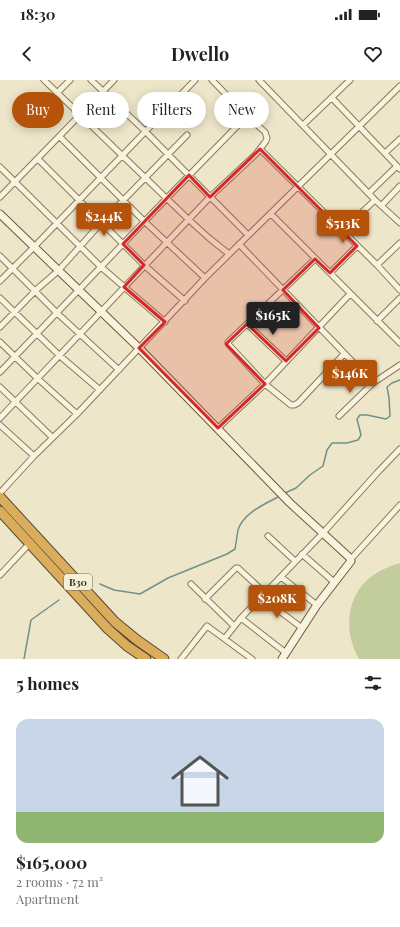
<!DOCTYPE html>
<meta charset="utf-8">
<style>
:root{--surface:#fff;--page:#f6f6f6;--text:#222;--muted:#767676;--accent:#b45309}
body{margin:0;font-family:"Playfair Display",serif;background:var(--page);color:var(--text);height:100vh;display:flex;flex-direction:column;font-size:15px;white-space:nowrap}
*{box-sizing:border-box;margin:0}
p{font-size:13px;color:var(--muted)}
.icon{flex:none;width:22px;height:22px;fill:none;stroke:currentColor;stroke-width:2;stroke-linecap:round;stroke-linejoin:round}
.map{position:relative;height:579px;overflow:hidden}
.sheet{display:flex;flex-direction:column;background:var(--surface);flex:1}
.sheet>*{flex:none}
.banner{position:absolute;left:12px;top:12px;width:376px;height:36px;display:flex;gap:8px}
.price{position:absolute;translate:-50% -34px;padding:0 9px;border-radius:4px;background:var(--accent);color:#fff;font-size:13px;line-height:26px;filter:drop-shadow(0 1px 2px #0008)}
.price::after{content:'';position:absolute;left:50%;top:24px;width:12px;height:9px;margin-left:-6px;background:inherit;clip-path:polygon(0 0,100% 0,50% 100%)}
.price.current{background:#222;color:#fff}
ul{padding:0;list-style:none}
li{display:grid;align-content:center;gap:8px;height:212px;padding:0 16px}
li span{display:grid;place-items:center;height:124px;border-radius:12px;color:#555}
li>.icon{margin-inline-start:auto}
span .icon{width:72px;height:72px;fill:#fffc;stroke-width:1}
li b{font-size:17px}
h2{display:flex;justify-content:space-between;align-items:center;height:48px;padding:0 16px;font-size:17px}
.pill{padding:0 14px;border-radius:18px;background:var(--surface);box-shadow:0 2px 10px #0003;font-size:14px;line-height:36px}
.pill.current{background:var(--accent);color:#fff}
.status{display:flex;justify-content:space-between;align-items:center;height:28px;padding:0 20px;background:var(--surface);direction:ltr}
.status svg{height:11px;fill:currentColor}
header{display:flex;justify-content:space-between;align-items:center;height:52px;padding:0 16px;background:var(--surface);font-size:18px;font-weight:700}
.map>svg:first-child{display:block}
</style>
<div class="status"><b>18:30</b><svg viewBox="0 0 49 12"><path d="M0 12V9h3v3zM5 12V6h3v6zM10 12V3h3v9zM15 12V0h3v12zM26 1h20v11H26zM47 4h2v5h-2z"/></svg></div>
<header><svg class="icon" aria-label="back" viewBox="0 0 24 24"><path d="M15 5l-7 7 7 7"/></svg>Dwello<svg class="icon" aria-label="heart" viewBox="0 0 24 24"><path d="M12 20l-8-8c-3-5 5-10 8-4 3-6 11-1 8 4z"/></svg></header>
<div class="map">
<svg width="400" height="579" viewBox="0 0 400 579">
<rect width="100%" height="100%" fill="#eee6c9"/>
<path fill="#c3cc9c" d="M400 483V579H359C345 555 345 523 365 502 375 492 387 487 400 483Z"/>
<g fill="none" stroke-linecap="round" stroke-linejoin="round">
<path stroke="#70918b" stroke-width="1.5" d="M285 413 296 408 310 395 323 386 327 370 332 363H347L358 360 361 355 357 339 360 335H367L386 339 390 336 389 318 387 307 392 303 400 300
M100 504 114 510 140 514 168 498 227 474 235 469C236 463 237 456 238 450 243 433 265 424 280 416
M24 579 31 540 59 520"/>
<g stroke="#8a795e" stroke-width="7">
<path id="street" d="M44 0 188 139 209 158 229 174
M91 0 145 51 248 155
M259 0 375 120 400 143
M57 13 70 0
M332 18 400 89
M303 45 350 0
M60 57 144 141 205 198
M260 69 377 185 400 210
M385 73 400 59
M38 79 144 185 185 221
M0 87 101 187 165 242
M369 113 397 86
M0 117 114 0
M382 125 400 106
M271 134 400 263
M342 151 375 120
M239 164 373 303
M0 176 57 233 119 290
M315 179 228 262 229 265 265 304 291 325H294L298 323 344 274
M377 185 400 163
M330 193 357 166
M0 201 34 167 195 0
M0 218 60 276 100 310
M377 241 400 218
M247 244 286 281
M0 247 36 210 58 191 101 143 187 55
M0 262 37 298 77 334
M0 292 167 118 247 36
M0 307 52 357
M339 336 373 303 400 285
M0 338 210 117 256 74 266 61 267 58 265 52 247 36 212 0
M0 345 34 376
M218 348 265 304 350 214
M0 413 34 376 77 334 205 198 400 6
M268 456 295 481
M302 474 334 502
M351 479 400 425
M0 495 31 462
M281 497 317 525
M191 504 234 546
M261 517 302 548
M205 519 236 488H238L265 513
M241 538 286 573
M225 558 241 538 323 453 377 393 400 369
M181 579 207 546 252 579"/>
</g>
<g stroke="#6c5a41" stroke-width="9">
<path id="secondary" d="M0 134 139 268 290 423 350 478 351 481 317 525 282 579"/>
</g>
<g stroke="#584731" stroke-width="11">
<path id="highway" d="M0 417 115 542 137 560 164 579
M0 431 108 549 127 566 146 579"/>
</g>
<use href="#street" stroke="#f9f2dc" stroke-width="5"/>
<use href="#secondary" stroke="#f9f2dc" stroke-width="7"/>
<use href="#highway" stroke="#daad5d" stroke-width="9"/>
</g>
<path fill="#d62828" fill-opacity="0.2" stroke="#d62828" stroke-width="3" stroke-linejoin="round" d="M260 69 357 166 330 193 315 179 283 210 319 248 286 281 247 244 226 264 265 304 218 348 139 268 165 242 124 207 144 185 123 164 189 95 210 117Z"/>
<g text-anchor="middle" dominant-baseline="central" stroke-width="4" stroke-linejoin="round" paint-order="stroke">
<rect fill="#f5efd8" stroke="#736958" stroke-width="1" x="64" y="494" width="28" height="16" rx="3"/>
<g font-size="10" font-weight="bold" fill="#3b3021">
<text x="78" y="502">B30</text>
</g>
</g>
</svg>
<b class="price" style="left:104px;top:157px">$244K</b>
<b class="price" style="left:343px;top:164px">$513K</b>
<b class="price current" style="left:273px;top:256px">$165K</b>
<b class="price" style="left:350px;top:314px">$146K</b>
<b class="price" style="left:277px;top:539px">$208K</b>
<div class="banner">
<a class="pill current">Buy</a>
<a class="pill">Rent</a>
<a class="pill">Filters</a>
<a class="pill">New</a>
</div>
</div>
<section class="sheet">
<h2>5 homes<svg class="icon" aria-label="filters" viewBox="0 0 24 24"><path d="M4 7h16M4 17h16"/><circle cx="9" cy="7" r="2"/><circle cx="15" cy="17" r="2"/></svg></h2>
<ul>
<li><span style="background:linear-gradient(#c9d6e8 75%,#8fb573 0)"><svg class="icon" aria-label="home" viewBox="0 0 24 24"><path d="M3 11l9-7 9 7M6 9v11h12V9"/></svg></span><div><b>$165,000</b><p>2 rooms · 72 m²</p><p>Apartment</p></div></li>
</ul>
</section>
